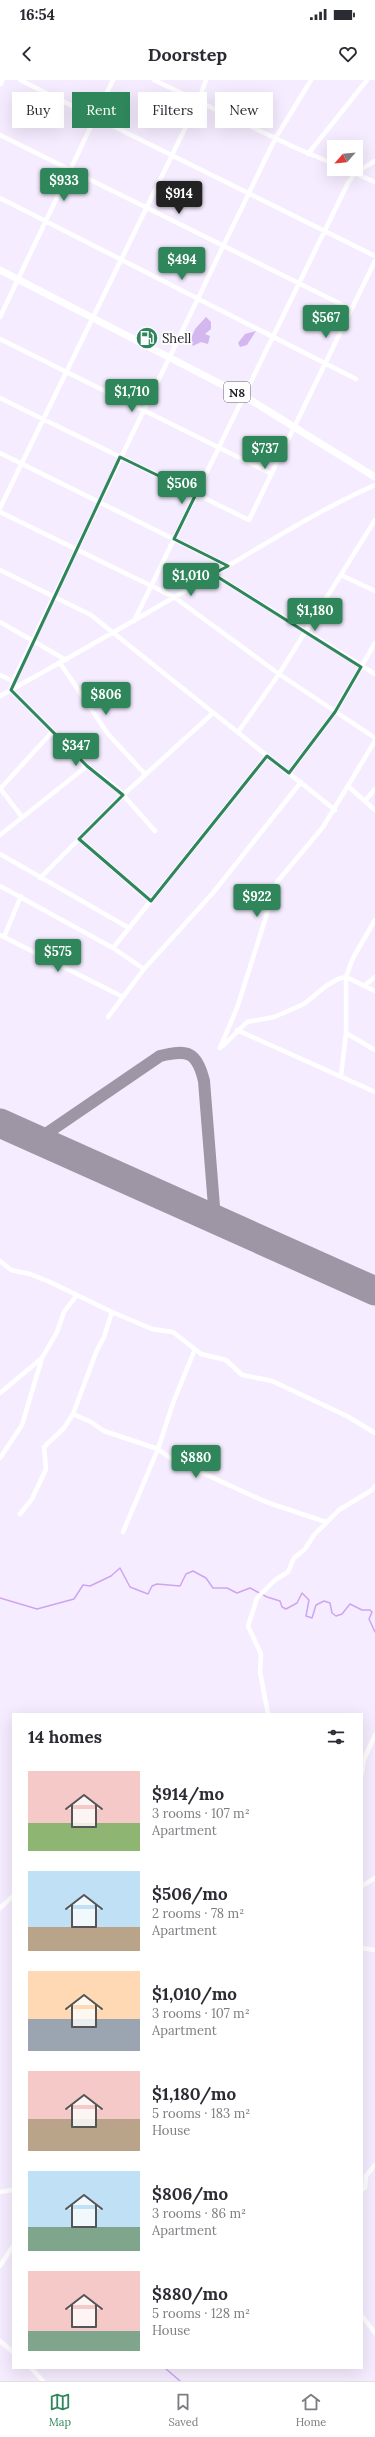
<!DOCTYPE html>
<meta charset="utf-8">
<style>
:root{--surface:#fff;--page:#f2f2f3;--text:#2b2b33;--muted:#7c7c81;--line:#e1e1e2;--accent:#2e865a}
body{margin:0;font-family:Lora,serif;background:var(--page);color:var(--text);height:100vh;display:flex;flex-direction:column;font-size:15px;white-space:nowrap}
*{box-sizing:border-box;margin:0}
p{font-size:13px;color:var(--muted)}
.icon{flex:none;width:22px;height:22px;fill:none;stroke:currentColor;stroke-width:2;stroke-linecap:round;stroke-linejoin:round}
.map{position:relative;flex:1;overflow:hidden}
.details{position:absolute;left:12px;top:1633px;width:351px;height:656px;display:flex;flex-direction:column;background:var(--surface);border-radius:0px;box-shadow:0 4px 16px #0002}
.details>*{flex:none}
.banner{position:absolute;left:12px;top:12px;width:351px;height:36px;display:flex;gap:8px}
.needle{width:26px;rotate:243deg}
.tools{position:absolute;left:327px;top:60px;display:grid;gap:8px}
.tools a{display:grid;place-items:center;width:36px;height:36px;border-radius:0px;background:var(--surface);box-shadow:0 4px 16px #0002;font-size:20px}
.price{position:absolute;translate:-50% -34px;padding:0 9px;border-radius:4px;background:var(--accent);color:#fff;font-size:13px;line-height:26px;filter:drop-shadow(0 1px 2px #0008)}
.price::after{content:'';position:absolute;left:50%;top:24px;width:12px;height:9px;margin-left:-6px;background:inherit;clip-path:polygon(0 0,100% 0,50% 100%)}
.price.selected{background:#222;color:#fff}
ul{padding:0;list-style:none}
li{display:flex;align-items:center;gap:12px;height:100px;padding:0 16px}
li span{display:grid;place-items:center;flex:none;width:112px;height:80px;border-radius:0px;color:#555}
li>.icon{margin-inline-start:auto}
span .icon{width:48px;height:48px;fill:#fffc;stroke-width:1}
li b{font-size:17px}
h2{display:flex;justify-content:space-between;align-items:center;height:48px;padding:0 16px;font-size:17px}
.tag{padding:0 14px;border-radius:0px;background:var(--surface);box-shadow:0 4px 16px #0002;font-size:14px;line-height:36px}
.tag.selected{background:var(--accent);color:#fff}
.status{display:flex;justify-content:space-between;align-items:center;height:28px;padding:0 20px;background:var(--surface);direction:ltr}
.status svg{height:11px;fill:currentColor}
header{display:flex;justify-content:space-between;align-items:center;height:52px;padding:0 16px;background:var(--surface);font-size:18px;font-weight:700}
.tab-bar{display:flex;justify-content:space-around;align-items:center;height:56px;border-top:1px solid var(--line);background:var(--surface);font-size:11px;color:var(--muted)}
.tab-bar a{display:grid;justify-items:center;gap:2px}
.tab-bar .selected{color:var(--accent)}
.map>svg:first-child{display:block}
</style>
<div class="status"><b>16:54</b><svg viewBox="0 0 49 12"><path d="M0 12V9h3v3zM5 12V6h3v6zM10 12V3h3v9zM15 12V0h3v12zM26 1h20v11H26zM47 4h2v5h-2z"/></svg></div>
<header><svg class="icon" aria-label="back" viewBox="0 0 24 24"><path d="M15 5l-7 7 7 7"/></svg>Doorstep<svg class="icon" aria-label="heart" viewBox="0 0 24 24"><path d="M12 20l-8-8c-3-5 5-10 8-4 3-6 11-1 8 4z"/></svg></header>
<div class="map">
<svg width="375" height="2301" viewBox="0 0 375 2301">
<rect width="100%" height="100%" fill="#f6ecff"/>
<path fill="#d3b7ee" d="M206 237 211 242V249L205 254 210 256 208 264 201 262 193 266 190 261 195 249Z
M256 251 247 265 240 267 238 263 245 254Z"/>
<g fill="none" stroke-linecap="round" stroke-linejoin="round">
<path stroke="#cda5f1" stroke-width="1.5" d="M0 1518 37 1529 74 1519 83 1505 90 1506 111 1496 120 1488 130 1507 148 1514 152 1506 157 1504 180 1506 186 1494 193 1491 206 1498 213 1508H227L237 1513 250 1508 267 1517 280 1521 282 1527 286 1529 297 1523 302 1513 309 1520 306 1536 312 1538 316 1525 324 1521 330 1523 332 1533 336 1536 342 1534 350 1524 362 1530H370L372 1532 369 1539 375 1552
M165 2288 180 2301"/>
<path stroke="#9e96a5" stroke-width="12" d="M37 1060 160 976C188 969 197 972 204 1001L215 1139"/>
<path stroke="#9e96a5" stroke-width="29" d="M0 1043 375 1211"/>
<path stroke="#fff" stroke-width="4.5" d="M20 0 375 176
M154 0 296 68 334 84
M0 55 351 229
M308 74 367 0
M345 89 375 102
M0 118 356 299
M0 237 113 0
M0 259 272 394
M0 318 249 440 375 181
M0 373 228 486
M0 428 198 22 206 0
M0 432 174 517 279 594 375 658
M0 490 91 535 335 730
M213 494 375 594
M341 495 375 511
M134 541 348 103 355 93 375 81
M0 542 66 580
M60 583 108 654 145 694
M0 595 13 601
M0 616C76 574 151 531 226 487 275 458 323 428 375 405
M238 652 279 594 375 440
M289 693 335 632 375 563
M349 707 375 730
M0 708 22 737
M0 709 52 652
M365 721 375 709
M155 751 117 708 87 686 11 610 13 601 275 59 311 0
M0 755 87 686
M79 759 151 821
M0 774 129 848
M40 798 123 715 213 633
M0 806 113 868 144 889
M0 855 123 917
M4 857 21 816
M113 868 267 676
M364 906 375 897
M108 937 144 889 212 814 301 702
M237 950 375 1012
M346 953 375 970
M223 966 247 942 274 937 304 924 326 906 338 899 346 897 375 911
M220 968 237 928 277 802 323 747 375 661
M341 996 346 953V897L353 878 375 840
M0 1181 11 1190 30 1194 50 1202 112 1232 152 1249 173 1252 201 1274 226 1280 242 1295 272 1301 347 1336 375 1353
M0 1313 42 1278
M73 1334 91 1342 104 1351 158 1369 170 1378 266 1422 326 1442
M0 1378 22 1345 42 1278 57 1252 64 1232 77 1215
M20 1434 32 1419 46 1389 44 1367 64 1348 73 1334 97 1270 104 1257 112 1232
M123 1452 158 1369 173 1323 195 1269
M268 1634 260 1592 261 1574 248 1546 257 1518 275 1500 288 1492 294 1478 305 1469 314 1455 339 1430 372 1410 375 1406
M362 1693 364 1679 375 1655
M362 1806 375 1798
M0 1828 13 1816
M362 1868 375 1870
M362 2110 365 2108 366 2096 375 2085
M0 2112 13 2110
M0 2186 13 2166
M362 2236 375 2253
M0 2261 13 2272
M31 2288 43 2301"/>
<path stroke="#fff" stroke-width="7" d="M0 3 1 0"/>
<path stroke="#fff" stroke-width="7" d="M0 190 244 316 375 397"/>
</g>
<path fill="none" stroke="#2e865a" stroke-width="3" stroke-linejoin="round" d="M120 377 196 414 174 459 228 486 213 494 361 587 335 632 289 693 267 676 151 821 79 759 123 715 87 686 11 610Z"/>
<defs>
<g id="fuel-disc" transform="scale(1.15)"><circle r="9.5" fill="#2e865a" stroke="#fefefe"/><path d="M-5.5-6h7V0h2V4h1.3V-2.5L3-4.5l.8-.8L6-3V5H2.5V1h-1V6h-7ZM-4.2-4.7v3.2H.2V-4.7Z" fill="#fff"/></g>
</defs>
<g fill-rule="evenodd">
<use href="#fuel-disc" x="147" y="258"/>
</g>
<g text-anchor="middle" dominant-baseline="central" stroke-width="3.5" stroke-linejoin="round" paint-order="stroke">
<rect fill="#fefefe" stroke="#67646a" stroke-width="1" x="224" y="302" width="26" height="20" rx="3"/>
<g font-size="12" font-weight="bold" fill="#26222a">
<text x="237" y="312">N8</text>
</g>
<g font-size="13" fill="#26222a" stroke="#fefefe" text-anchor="start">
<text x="162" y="258">Shell</text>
</g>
</g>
</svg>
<div class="tools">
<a><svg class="needle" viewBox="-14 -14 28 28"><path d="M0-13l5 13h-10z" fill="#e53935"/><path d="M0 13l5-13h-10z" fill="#7c7c81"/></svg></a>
</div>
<b class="price" style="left:64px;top:122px">$933</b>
<b class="price selected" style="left:179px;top:135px">$914</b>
<b class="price" style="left:182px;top:201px">$494</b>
<b class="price" style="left:326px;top:259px">$567</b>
<b class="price" style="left:132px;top:333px">$1,710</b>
<b class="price" style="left:265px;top:390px">$737</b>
<b class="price" style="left:182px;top:425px">$506</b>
<b class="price" style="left:191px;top:517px">$1,010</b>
<b class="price" style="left:315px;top:552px">$1,180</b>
<b class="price" style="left:106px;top:636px">$806</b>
<b class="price" style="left:76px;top:687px">$347</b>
<b class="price" style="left:257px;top:838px">$922</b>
<b class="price" style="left:58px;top:893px">$575</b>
<b class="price" style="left:196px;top:1399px">$880</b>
<div class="banner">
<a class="tag">Buy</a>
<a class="tag selected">Rent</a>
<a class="tag">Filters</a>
<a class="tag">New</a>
</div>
<section class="details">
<h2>14 homes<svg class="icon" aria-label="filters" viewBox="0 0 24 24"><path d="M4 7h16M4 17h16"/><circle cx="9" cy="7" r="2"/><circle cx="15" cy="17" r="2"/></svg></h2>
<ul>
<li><span style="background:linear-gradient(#f6c9c9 65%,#8fb573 0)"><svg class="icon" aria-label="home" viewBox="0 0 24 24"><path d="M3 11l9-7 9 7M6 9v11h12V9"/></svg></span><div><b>$914/mo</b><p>3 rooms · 107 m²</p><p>Apartment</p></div></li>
<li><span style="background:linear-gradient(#bfe0f5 70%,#b9a48a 0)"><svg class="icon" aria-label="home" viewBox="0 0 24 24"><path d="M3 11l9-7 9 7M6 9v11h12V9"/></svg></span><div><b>$506/mo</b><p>2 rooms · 78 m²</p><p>Apartment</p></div></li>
<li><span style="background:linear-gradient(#ffd9b3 60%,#9aa5b1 0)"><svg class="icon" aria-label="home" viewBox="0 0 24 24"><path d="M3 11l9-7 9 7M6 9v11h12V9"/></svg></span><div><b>$1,010/mo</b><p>3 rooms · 107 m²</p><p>Apartment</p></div></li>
<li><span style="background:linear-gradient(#f6c9c9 60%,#b9a48a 0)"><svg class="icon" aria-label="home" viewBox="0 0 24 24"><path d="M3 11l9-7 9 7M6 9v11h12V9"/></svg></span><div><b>$1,180/mo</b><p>5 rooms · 183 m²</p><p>House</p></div></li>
<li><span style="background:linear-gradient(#bfe0f5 70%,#7fa58c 0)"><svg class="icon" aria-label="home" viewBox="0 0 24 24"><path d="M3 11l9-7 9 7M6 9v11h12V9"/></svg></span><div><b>$806/mo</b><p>3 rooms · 86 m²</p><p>Apartment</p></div></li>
<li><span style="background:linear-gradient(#f6c9c9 75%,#7fa58c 0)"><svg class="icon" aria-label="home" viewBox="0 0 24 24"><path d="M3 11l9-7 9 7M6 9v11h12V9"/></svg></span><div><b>$880/mo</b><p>5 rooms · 128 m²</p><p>House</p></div></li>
</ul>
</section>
</div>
<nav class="tab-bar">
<a class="selected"><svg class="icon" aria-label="map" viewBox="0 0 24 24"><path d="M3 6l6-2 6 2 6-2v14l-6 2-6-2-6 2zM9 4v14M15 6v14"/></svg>Map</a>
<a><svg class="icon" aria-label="saved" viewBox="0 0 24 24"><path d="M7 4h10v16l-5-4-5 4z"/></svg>Saved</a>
<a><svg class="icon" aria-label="home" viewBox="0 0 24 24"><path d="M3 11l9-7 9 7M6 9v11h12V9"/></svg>Home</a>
</nav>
